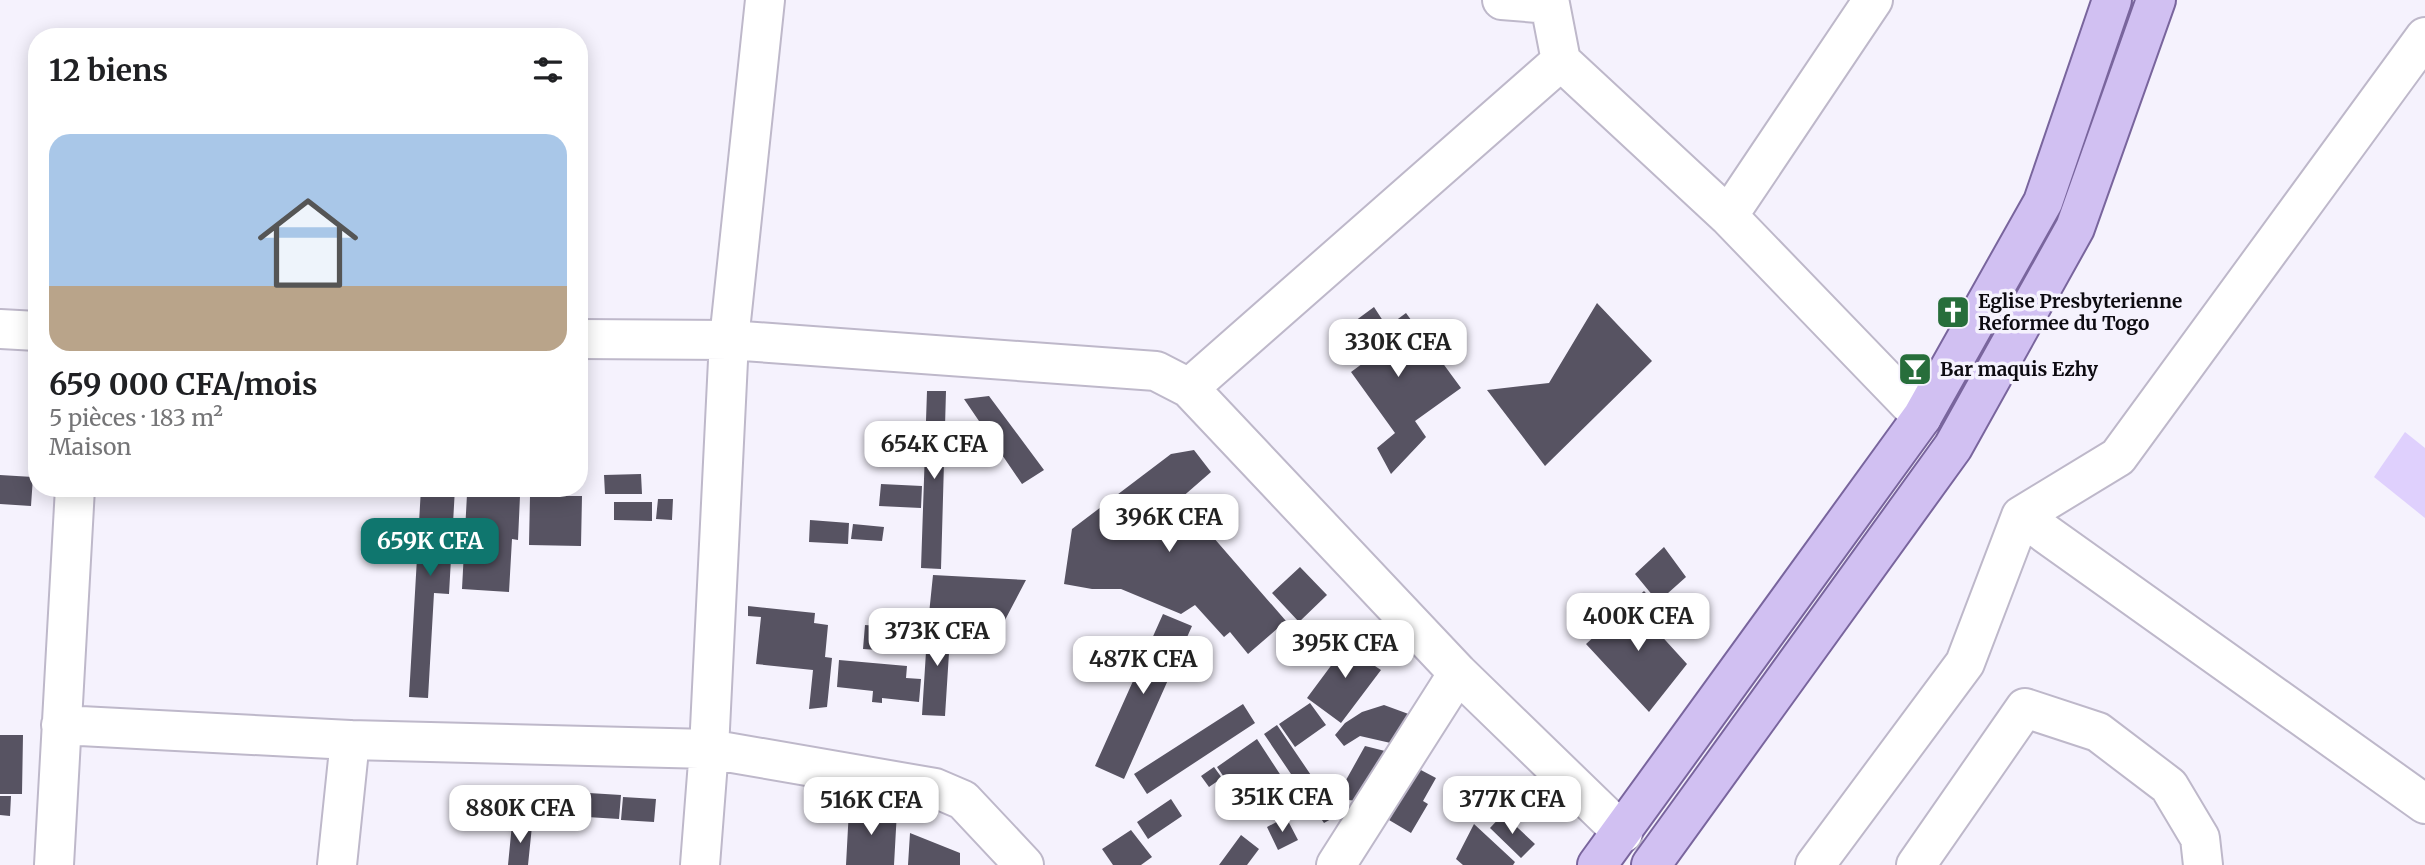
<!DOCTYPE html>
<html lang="fr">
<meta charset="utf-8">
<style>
:root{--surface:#fff;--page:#f6f6f6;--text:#202124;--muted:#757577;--accent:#0f766e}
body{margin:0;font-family:Merriweather,serif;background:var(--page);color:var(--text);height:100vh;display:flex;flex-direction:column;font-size:26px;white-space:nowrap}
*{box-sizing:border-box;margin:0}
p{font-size:23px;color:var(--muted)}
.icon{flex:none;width:38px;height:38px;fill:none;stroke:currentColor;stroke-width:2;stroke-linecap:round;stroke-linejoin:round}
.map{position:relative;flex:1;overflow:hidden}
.panel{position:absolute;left:28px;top:28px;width:560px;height:469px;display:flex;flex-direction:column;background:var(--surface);border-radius:28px;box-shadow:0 4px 18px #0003}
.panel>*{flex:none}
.price{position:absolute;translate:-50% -60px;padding:0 16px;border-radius:14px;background:#fff;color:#222;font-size:23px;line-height:46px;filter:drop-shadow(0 2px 4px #0008)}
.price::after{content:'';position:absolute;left:50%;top:42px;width:21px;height:16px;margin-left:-10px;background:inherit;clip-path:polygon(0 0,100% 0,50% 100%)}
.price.selected{background:var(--accent);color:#fff}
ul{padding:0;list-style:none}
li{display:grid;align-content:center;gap:14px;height:371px;padding:0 21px}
li span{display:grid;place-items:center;height:217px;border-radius:21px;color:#555}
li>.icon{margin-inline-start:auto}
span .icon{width:126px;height:126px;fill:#fffc;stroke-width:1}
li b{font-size:30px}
h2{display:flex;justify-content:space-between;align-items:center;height:84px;padding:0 21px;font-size:30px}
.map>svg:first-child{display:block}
</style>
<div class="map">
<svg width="2425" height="865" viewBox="0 0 2425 865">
<rect width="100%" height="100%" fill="#f5f2fd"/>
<path fill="#dfd0fd" d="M2405 432 2425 448V518L2374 477Z"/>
<path fill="#575362" d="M1597 303 1652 361 1545 466 1487 390 1549 383Z
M1374 307 1387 327 1406 313 1461 388 1415 421 1426 437 1391 474 1377 448 1395 433 1351 372 1374 355 1365 344 1350 356 1336 335Z
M927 391H946L941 569 921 568Z
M989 396 1044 470 1022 484 964 399Z
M1194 450 1211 472 1180 499 1286 621 1248 654 1230 632 1224 637 1195 605 1181 614 1121 589H1092L1064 584 1072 529 1171 454Z
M641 474 642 494H605L604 475Z
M0 475 33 477 31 506 0 504Z
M881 484 922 486 921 508 879 506Z
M421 488H455L449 594 434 593 428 698 409 697Z
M467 494 520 496 518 540 512 539 509 592 462 589Z
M530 496H582L581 546 529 545Z
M658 499H673L672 520 656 519Z
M614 502H652V521L614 520Z
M810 520 849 523 848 544 809 542Z
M853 524 884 527 882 541 851 539Z
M1664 547 1686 577 1658 602 1635 574Z
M1300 567 1327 595 1299 622 1272 593Z
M933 575 1026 580 1005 620 929 614Z
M1644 591 1659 607 1646 619 1687 664 1649 712 1586 644Z
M748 606 815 613 814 623 828 625 825 657 832 658 827 707 809 709 813 670 756 664 761 617 748 616Z
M1163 614 1192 626 1124 779 1095 766Z
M928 620 951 621 945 716 922 715Z
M865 625 920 629 919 653 863 649Z
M1356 632 1368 642 1362 649 1370 655 1366 660 1381 670 1341 723 1307 698Z
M839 660 907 666 906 678 921 679 919 702 882 698V703L872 702 873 691 837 687Z
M1310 703 1326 725 1295 747 1279 724Z
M1243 704 1255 723 1147 794 1134 774Z
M1384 705 1414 716 1395 744 1360 736 1344 746 1335 735 1345 723 1362 712Z
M1277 725 1338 815 1324 823 1264 734Z
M0 735H23L22 794H0Z
M1257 739 1289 788 1250 815 1217 767Z
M1365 746 1389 752 1362 802 1336 798Z
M1214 767 1222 778 1209 787 1201 776Z
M1419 769 1436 778 1423 801 1428 804 1411 833 1389 820Z
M525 789 621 795 619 819 523 813Z
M0 796H11L10 816 0 815Z
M623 797 656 799 654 822 621 820Z
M1171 799 1182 816 1148 839 1137 822Z
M849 809 897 811 894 865H846Z
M1503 814 1535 844 1521 858 1490 828Z
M1286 817 1298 840 1278 850 1267 827Z
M512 824 532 826 528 865H508Z
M1474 824 1515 862 1513 865H1463L1456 859Z
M1131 830 1152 857 1141 865H1113L1102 849Z
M910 833 960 853V865H908Z
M1241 835 1259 849 1247 865H1219Z"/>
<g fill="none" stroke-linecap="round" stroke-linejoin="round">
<g stroke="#beb8ca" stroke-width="42">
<path id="minor" d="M1502 0 1550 4 1561 61 1728 216 1922 417
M1728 216 1873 0
M0 329 37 331
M579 339 729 340 1156 371 1189 388 1458 673 1623 833
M1189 388 1561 61
M2021 516 2425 804
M61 725 350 740 709 749 935 788 963 800 1024 865
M54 865 75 488
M337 865 350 740
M700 865 709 749 729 340 765 0
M1336 865 1458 673
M1815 865 1965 663 2021 516 2118 457 2425 37
M1916 865 2025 708 2098 732 2169 786 2200 838 2203 865"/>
</g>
<g stroke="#79659d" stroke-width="42">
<path id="major" d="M1597 865 1922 417 2043 202 2112 0
M1651 865 1953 447 2075 228 2156 0"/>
</g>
<use href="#minor" stroke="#fff" stroke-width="38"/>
<use href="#major" stroke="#d1c0f2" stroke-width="38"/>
</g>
<defs>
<g id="church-square" transform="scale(1.75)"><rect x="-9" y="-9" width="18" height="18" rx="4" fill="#276e3b" stroke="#f5f2fd"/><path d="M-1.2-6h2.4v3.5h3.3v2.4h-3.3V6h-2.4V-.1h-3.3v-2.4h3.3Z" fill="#fff"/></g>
<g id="bar-square" transform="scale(1.75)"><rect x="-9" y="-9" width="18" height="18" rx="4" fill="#276e3b" stroke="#f5f2fd"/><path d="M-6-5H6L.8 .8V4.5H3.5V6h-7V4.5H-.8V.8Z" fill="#fff"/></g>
</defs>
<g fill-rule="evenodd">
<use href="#church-square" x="1953" y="312"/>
<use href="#bar-square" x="1915" y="369"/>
</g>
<g text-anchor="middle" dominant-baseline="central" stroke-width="7" stroke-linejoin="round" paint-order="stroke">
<g font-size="19" font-weight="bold" fill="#0d0b11" stroke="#f5f2fd" text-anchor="start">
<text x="1978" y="301">Eglise Presbyterienne<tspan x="1978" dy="22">Reformee du Togo</tspan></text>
<text x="1940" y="369">Bar maquis Ezhy</text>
</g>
</g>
</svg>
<b class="price" style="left:1398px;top:379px">330K CFA</b>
<b class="price" style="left:934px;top:481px">654K CFA</b>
<b class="price" style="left:1169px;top:554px">396K CFA</b>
<b class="price selected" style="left:430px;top:578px">659K CFA</b>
<b class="price" style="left:1638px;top:653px">400K CFA</b>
<b class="price" style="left:937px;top:668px">373K CFA</b>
<b class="price" style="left:1345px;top:680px">395K CFA</b>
<b class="price" style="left:1143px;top:696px">487K CFA</b>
<b class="price" style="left:1282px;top:834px">351K CFA</b>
<b class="price" style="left:1512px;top:836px">377K CFA</b>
<b class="price" style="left:871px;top:837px">516K CFA</b>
<b class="price" style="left:520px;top:845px">880K CFA</b>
<section class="panel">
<h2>12 biens<svg class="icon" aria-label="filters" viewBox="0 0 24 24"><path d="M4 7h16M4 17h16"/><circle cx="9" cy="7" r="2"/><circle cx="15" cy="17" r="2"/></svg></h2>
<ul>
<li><span style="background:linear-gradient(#a9c7e8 70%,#b9a48a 0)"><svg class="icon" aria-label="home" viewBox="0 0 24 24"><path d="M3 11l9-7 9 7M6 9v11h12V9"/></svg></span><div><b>659 000 CFA/mois</b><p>5 pièces · 183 m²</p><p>Maison</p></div></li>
</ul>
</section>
</div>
